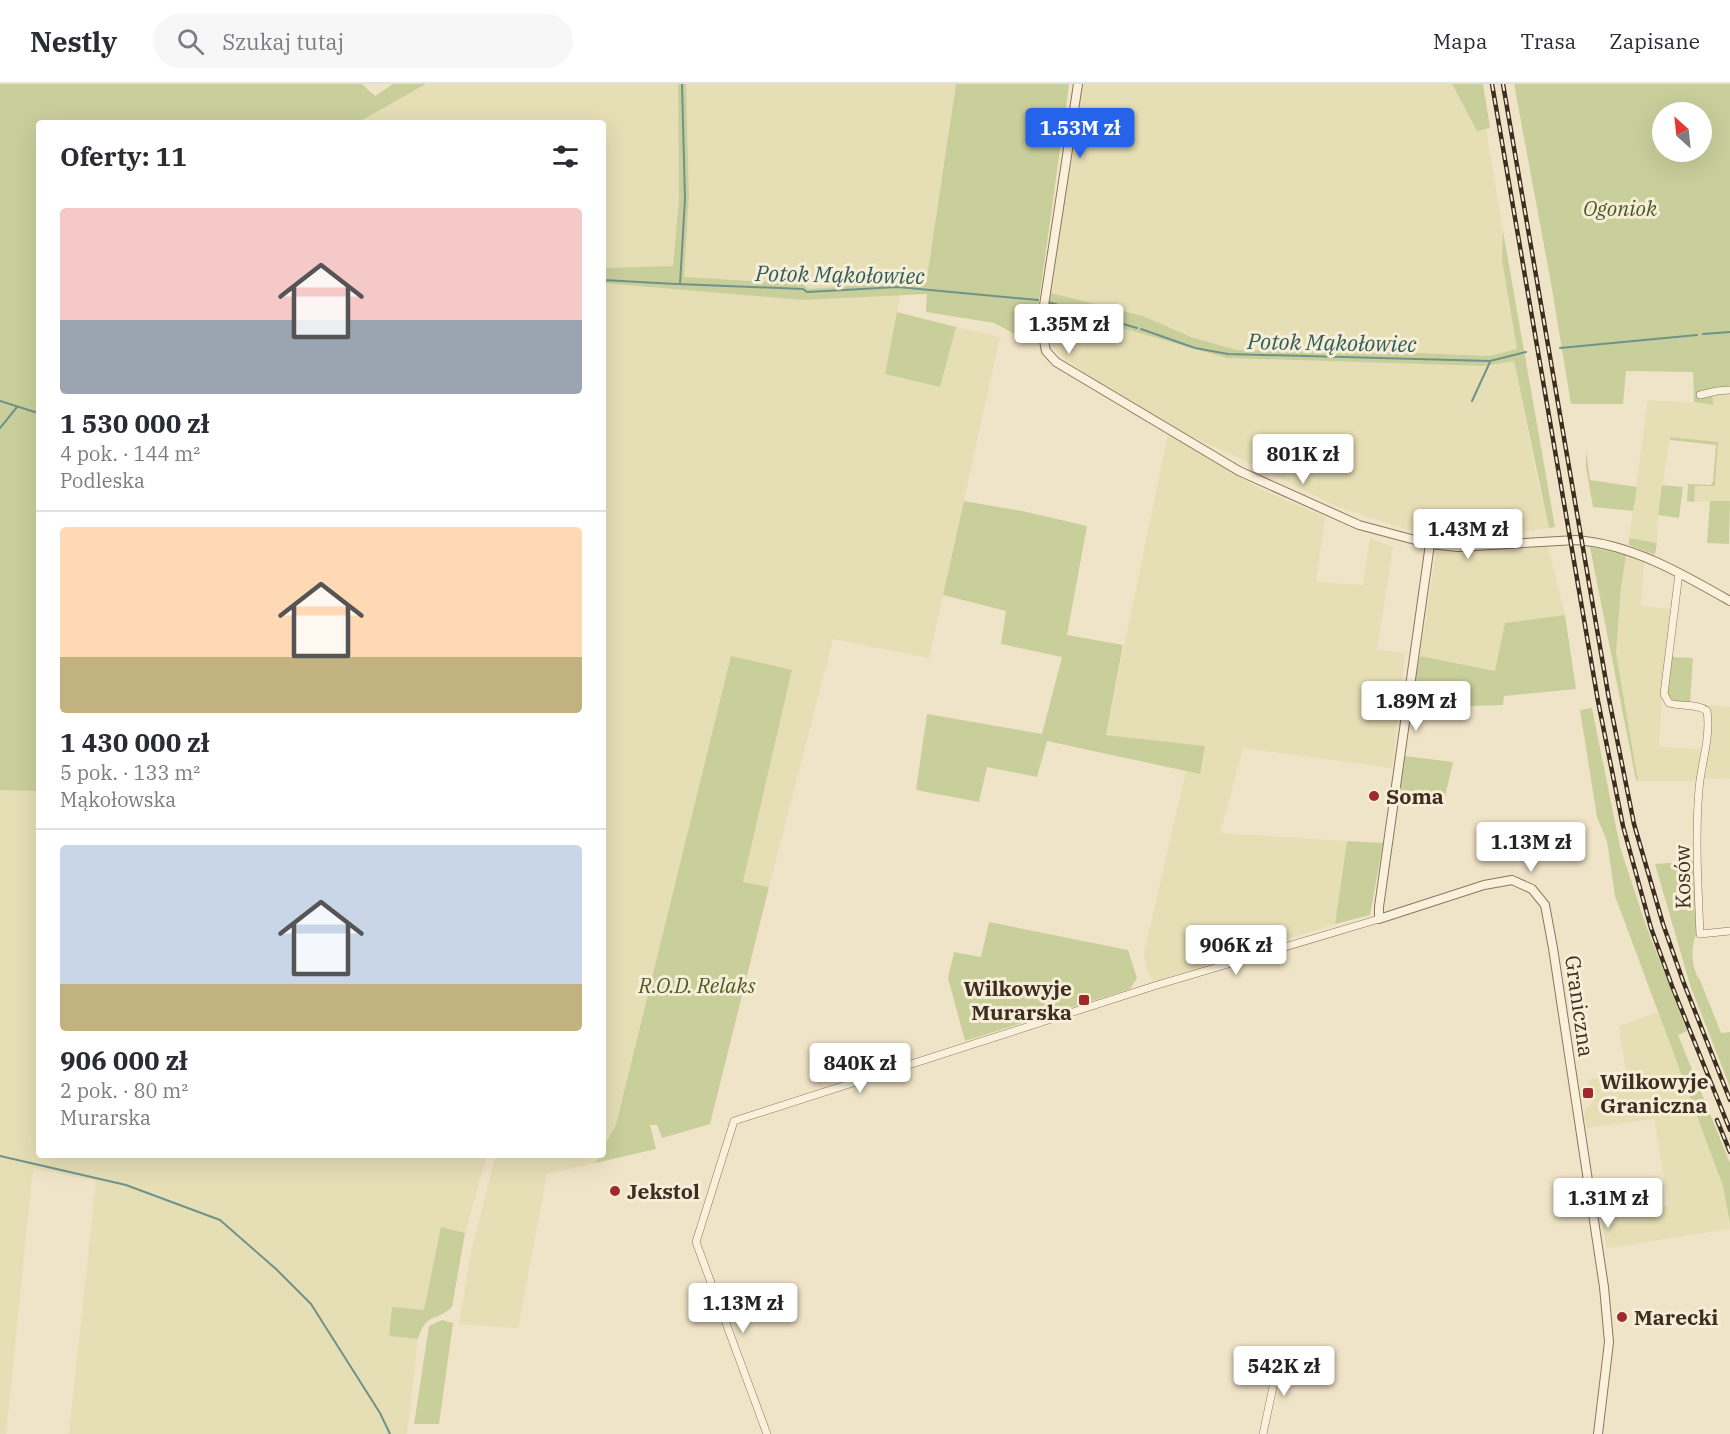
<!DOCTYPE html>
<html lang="pl">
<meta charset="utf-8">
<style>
:root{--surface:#fff;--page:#f7f7f7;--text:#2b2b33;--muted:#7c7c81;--line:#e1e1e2;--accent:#2563eb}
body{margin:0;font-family:"IBM Plex Serif",serif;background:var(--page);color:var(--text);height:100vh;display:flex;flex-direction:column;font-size:22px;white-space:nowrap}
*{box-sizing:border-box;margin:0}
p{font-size:20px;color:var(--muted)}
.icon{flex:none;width:33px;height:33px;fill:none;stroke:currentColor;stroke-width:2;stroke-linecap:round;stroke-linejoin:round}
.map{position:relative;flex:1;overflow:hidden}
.details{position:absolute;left:36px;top:36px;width:570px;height:1038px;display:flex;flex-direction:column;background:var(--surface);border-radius:6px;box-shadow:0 6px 24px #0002}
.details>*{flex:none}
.needle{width:39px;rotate:333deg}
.buttons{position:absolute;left:1652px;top:18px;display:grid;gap:12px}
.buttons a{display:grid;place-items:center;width:60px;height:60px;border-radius:50%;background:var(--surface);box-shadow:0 6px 24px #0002;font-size:30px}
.price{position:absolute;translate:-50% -51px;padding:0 14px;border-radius:6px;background:#fff;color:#222;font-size:20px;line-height:39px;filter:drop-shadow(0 2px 3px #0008)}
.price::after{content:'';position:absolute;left:50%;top:36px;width:18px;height:14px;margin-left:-9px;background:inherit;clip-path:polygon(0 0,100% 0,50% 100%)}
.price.current{background:var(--accent);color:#fff}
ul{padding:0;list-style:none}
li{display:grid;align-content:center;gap:12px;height:318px;padding:0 24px}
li+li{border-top:2px solid var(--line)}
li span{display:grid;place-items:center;height:186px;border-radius:6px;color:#555}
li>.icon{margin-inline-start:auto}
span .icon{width:108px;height:108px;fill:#fffc;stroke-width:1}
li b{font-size:26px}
h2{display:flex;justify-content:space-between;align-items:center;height:72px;padding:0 24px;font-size:26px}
header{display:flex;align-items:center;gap:36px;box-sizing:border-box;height:84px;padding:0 30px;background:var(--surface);border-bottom:2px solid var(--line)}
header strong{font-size:28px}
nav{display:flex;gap:33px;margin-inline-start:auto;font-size:21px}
.search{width:420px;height:54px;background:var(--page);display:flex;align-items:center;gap:15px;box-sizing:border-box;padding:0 21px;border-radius:33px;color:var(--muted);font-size:22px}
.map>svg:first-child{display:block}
</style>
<header>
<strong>Nestly</strong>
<div class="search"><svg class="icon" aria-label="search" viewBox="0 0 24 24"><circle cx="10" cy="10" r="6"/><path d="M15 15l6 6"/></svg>Szukaj tutaj</div>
<nav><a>Mapa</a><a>Trasa</a><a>Zapisane</a></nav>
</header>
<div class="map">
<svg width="1730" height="1350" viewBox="0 0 1730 1350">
<rect width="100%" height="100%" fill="#f0e4c8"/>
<path fill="#e6deb5" d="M426 0H678L679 115 673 182 603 184V39H354L364 35Z
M686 0H956L926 200 899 198 808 205 684 194 689 112Z
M1083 0H1452L1477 47 1486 44 1503 147 1502 176 1517 265 1489 272 1368 267 1237 266 1191 253 1143 232 1051 209Z
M603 199 802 216 901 210 885 290 940 303 956 243 1000 253 929 574 833 555 769 803 743 798 792 587 616 1041 603 1064Z
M1048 223 1227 274 1484 282 1514 277 1537 394 1549 444 1492 452 1460 454 1412 447 1338 423 1235 372 1192 353 1089 292 1059 270 1046 250Z
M1712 309H1730V417L1694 418 1695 402H1715L1718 358 1670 353 1658 431 1657 459 1629 454 1648 316 1712 320Z
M1168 350 1261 405 1325 433 1316 498 1363 501 1370 454 1393 463 1377 566 1405 569 1392 684 1243 664 1220 749 1347 757 1335 840 1153 898 1147 886 1144 869 1186 687 1199 690 1205 662 1106 651Z
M1548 462 1565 531 1505 539 1496 587 1420 572 1436 468 1515 466Z
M1626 471 1644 479 1641 522 1671 525 1662 610 1659 663 1702 665 1698 697H1638L1616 569 1621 504Z
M1708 621 1730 623V695L1705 694 1711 631Z
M39 688V1071H487L465 1149 441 1143 424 1227 392 1224 389 1252 418 1255 407 1350H69L96 1097 33 1084 6 1350H0V706H35Z
M1658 928 1723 1102 1730 1145 1607 1164 1601 1134 1669 1121 1654 1035 1586 1044 1584 1028 1592 1019 1587 996 1626 989 1619 942Z
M496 1071H599L595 1079 547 1090 518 1244 459 1240 471 1167Z"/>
<path fill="#c9cf9b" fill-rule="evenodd" d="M0 0H362L375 12 393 0H426L364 35 354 39H39V688L36 707 0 706Z
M678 0H686L689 112 684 193 803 200 808 205 899 198 926 200 956 0H1069L1034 253 1026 256 994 239 926 228 927 210 802 216 603 199V184L673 182 679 115Z
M1452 0H1483L1490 44 1477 47Z
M1514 0H1730V303L1712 304 1713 321 1694 318 1693 288 1626 287 1623 320H1571L1551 199ZM1662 28H1701V68H1662Z
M1503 147 1555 443 1549 444 1514 277 1484 282 1227 274 1048 223 1051 209 1143 232 1191 253 1237 266 1368 267 1489 272 1517 265 1502 176Z
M897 228 956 243 940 303 885 290Z
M1670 353 1718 358 1715 402H1695L1694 418 1687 417 1688 400 1711 401 1713 398 1716 361 1670 356Z
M1586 366 1590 396 1637 403 1633 427 1593 423 1586 384Z
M1662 401 1683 403 1679 434 1658 431Z
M964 417 1022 427 1087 442 1067 551 1123 561 1106 651 1205 662 1200 690 1047 657 1037 693 987 683 979 718 916 706 927 630 1042 650 1062 573 1001 560 1006 527 943 511Z
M1710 417H1730L1729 460 1707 459Z
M1629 454 1657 459 1655 471 1629 461Z
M1590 463 1626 471 1621 504 1616 569 1638 697 1636 696Z
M1565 531 1576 605 1504 612 1503 621 1409 624 1420 572 1495 587 1505 539Z
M731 572 792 586 743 798 769 803 710 1040 662 1054 657 1041H650L656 1065 595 1079 599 1071H603V1064L616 1041Z
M1671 573 1693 574 1690 619H1674L1667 613Z
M1592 624 1620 763 1645 839 1687 947 1678 951 1730 1079V1140L1723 1102 1615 812 1607 757 1597 733 1580 626Z
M1405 672 1453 678 1443 721 1398 715Z
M1347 757 1383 759 1370 831 1335 840Z
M1696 777 1697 849C1690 862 1691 884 1700 896L1721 949 1730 948V1003L1690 901 1655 780Z
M989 838 1128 866 1137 894 1130 905 965 957 948 894 954 868 981 873Z
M441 1143 465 1149 452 1223C436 1238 426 1228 418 1255L389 1252 392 1223 424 1226Z
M442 1236 453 1239 439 1340H414L429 1242Z"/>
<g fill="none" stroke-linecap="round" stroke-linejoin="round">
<path stroke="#6f938a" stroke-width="2" d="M603 196 676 200
M677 200 803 205 807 208 898 203 1038 216
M680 200 685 115 682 0
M1048 218 1137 244
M1141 245 1195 264 1228 270 1490 277 1526 268
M1703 250 1730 248
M1560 264 1697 251
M0 317 38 329
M1472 317 1490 278
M0 344 17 323
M0 1072 126 1101 220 1136 276 1185 311 1220 380 1329 390 1350"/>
<g stroke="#8d765c" stroke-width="8">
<path id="minor" d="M1700 311 1717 307 1730 306
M1679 489 1664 610 1669 619C1681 623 1697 619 1707 627 1711 653 1701 680 1699 705 1695 753 1698 802 1700 850L1730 847
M767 1350 696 1158 734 1037 1154 902 1379 835
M1263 1350 1280 1270"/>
</g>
<g stroke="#8d765c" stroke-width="10">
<path id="tertiary" d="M1078 0 1041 241 1046 267 1056 278 1239 387 1359 441 1430 460 1458 463 1576 456C1631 460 1683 490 1730 517
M1430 460 1379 823V835L1484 801 1512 796 1532 805 1545 821 1553 864 1604 1203 1609 1258 1598 1350"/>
</g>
<use href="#minor" stroke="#faf1dc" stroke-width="7"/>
<use href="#tertiary" stroke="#faf1dc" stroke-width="8"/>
<g stroke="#3d2e20" stroke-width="4.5">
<path id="rail" d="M1492 0 1598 617 1623 742 1651 844 1672 902 1730 1046
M1503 0 1609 615 1634 740 1663 840 1683 897 1730 1016
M1717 1036 1730 1068"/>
</g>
<use href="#rail" stroke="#f7eed8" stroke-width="2" stroke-dasharray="7" stroke-linecap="butt"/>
</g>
<g fill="#9e2a2b" stroke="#f7eed8" stroke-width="2">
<circle cx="1374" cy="712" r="6"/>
<rect x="1078" y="910" width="12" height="12" rx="3"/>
<rect x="1582" y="1003" width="12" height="12" rx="3"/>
<circle cx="615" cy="1107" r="6"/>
<circle cx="1622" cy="1233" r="6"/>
</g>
<g text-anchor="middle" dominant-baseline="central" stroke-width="6" stroke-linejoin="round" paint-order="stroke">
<g font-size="21" font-style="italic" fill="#4d5a26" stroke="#f7eed8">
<text x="1620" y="124">Ogoniok</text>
<text x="697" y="901">R.O.D. Relaks</text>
</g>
<g font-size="21" font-weight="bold" fill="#3d2e20" stroke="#f7eed8" text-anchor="start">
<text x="1386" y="712">Soma</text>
<text x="1072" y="904" text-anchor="end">Wilkowyje<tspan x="1072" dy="24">Murarska</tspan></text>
<text x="1600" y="997">Wilkowyje<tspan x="1600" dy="24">Graniczna</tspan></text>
<text x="627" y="1107">Jekstol</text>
<text x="1634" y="1233">Marecki</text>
</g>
<g font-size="21" fill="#3d2e20" stroke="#f7eed8">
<text transform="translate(1682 793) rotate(-91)">Kosów</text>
<text transform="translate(1580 922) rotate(82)">Graniczna</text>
</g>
<g font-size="22" font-style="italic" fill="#2f5d5a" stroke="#f7eed8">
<text transform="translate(840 190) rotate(1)">Potok Mąkołowiec</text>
<text transform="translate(1332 258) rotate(1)">Potok Mąkołowiec</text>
</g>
</g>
</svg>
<div class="buttons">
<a><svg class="needle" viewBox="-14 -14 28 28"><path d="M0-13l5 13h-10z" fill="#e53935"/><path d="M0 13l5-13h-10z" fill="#7c7c81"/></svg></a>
</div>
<b class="price current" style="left:1080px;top:75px">1.53M zł</b>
<b class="price" style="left:1069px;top:271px">1.35M zł</b>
<b class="price" style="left:1303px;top:401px">801K zł</b>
<b class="price" style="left:1468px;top:476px">1.43M zł</b>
<b class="price" style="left:1416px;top:648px">1.89M zł</b>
<b class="price" style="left:1531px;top:789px">1.13M zł</b>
<b class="price" style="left:1236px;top:892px">906K zł</b>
<b class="price" style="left:860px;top:1010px">840K zł</b>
<b class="price" style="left:1608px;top:1145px">1.31M zł</b>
<b class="price" style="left:743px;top:1250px">1.13M zł</b>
<b class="price" style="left:1284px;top:1313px">542K zł</b>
<section class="details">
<h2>Oferty: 11<svg class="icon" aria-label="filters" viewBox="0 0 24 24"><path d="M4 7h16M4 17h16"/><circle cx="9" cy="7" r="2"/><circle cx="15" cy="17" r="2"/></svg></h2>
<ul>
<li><span style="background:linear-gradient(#f6c9c9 60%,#9aa5b1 0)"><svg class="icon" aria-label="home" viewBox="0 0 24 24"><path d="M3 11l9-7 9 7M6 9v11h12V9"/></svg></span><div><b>1 530 000 zł</b><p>4 pok. · 144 m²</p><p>Podleska</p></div></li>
<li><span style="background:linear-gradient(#ffd9b3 70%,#c2b280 0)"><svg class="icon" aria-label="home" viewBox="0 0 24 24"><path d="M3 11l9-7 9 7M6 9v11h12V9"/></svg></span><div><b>1 430 000 zł</b><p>5 pok. · 133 m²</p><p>Mąkołowska</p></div></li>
<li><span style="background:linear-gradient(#c9d6e8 75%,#c2b280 0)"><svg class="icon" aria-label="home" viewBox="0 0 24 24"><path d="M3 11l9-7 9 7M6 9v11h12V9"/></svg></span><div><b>906 000 zł</b><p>2 pok. · 80 m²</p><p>Murarska</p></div></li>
</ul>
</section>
</div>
